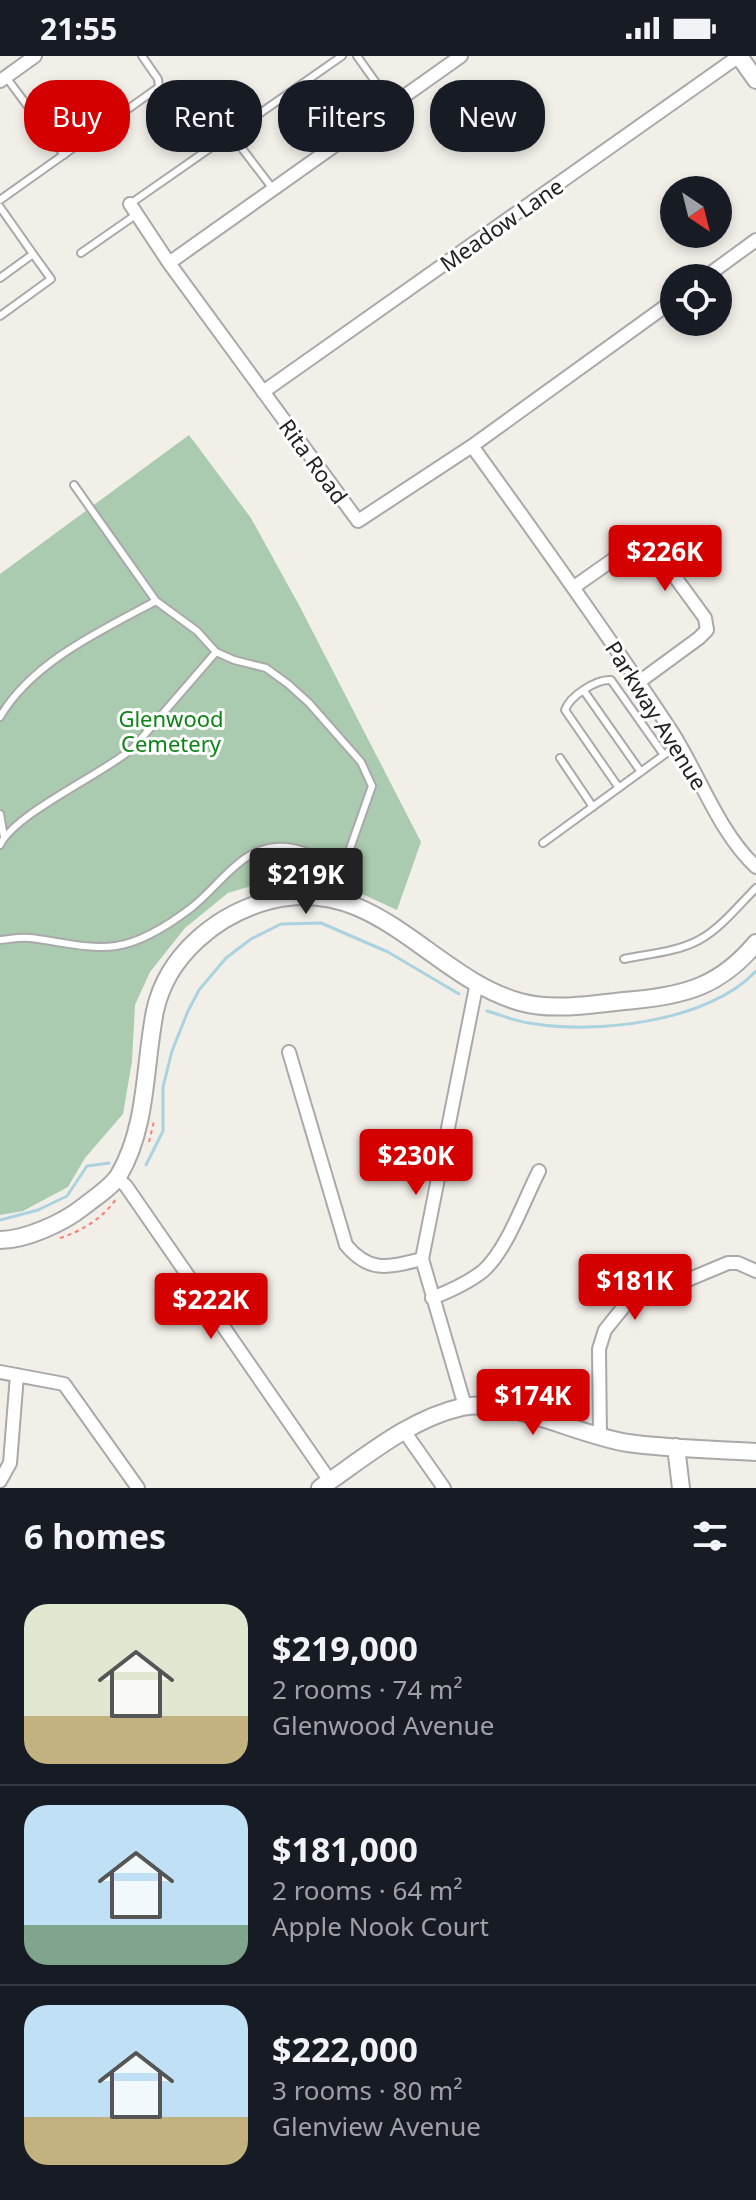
<!DOCTYPE html>
<meta charset="utf-8">
<style>
:root{--surface:#171b24;--page:#20242c;--text:#f1f3f6;--muted:#9ea1a6;--line:#363941;--accent:#d40000}
body{margin:0;font-family:"Noto Sans",sans-serif;background:var(--page);color:var(--text);height:100vh;display:flex;flex-direction:column;font-size:30px;white-space:nowrap}
*{box-sizing:border-box;margin:0}
p{font-size:26px;color:var(--muted)}
.icon{flex:none;width:44px;height:44px;fill:none;stroke:currentColor;stroke-width:2;stroke-linecap:round;stroke-linejoin:round}
.map{position:relative;height:1432px;overflow:hidden}
.side{display:flex;flex-direction:column;background:var(--surface);flex:1}
.side>*{flex:none}
.hud{position:absolute;left:24px;top:24px;width:708px;height:72px;display:flex;gap:16px}
.needle{width:52px;rotate:145deg}
.controls{position:absolute;left:660px;top:120px;display:grid;gap:16px}
.controls a{display:grid;place-items:center;width:72px;height:72px;border-radius:50%;background:var(--surface);box-shadow:0 4px 12px #0003;font-size:40px}
.price{position:absolute;translate:-50% -68px;padding:0 18px;border-radius:8px;background:var(--accent);color:#fff;font-size:26px;line-height:52px;filter:drop-shadow(0 2px 4px #0008)}
.price::after{content:'';position:absolute;left:50%;top:48px;width:24px;height:18px;margin-left:-12px;background:inherit;clip-path:polygon(0 0,100% 0,50% 100%)}
.price.active{background:#222;color:#fff}
ul{padding:0;list-style:none}
li{display:flex;align-items:center;gap:24px;height:200px;padding:0 24px}
li+li{border-top:2px solid var(--line)}
li span{display:grid;place-items:center;flex:none;width:224px;height:160px;border-radius:24px;color:#555}
li>.icon{margin-inline-start:auto}
span .icon{width:96px;height:96px;fill:#fffc;stroke-width:1}
li b{font-size:34px}
h2{display:flex;justify-content:space-between;align-items:center;height:96px;padding:0 24px;font-size:34px}
.pill{padding:0 28px;border-radius:32px;background:var(--surface);box-shadow:0 4px 12px #0003;font-size:28px;line-height:72px}
.pill.active{background:var(--accent);color:#fff}
.status{display:flex;justify-content:space-between;align-items:center;height:56px;padding:0 40px;background:var(--surface);direction:ltr}
.status svg{height:22px;fill:currentColor}
.map>svg:first-child{display:block}
</style>
<div class="status"><b>21:55</b><svg viewBox="0 0 49 12"><path d="M0 12V9h3v3zM5 12V6h3v6zM10 12V3h3v9zM15 12V0h3v12zM26 1h20v11H26zM47 4h2v5h-2z"/></svg></div>
<div class="map">
<svg width="756" height="1432" viewBox="0 0 756 1432">
<rect width="100%" height="100%" fill="#f2efe9"/>
<path fill="#aacbaf" d="M189 379 251 462 300 551 421 786 397 854 360 837 313 824 280 821 228 837 185 872 150 916 135 949 132 1005 123 1058 85 1102 68 1131 23 1155 0 1159V518Z"/>
<g fill="none" stroke-linecap="round" stroke-linejoin="round">
<path stroke="#aad3df" stroke-width="3" d="M487 955C501 959 515 965 529 967 594 979 709 966 756 915
M146 1109 163 1075V1031L172 995 188 955 199 934 226 902 251 883 281 868 321 867 388 896 459 938
M0 1164 38 1154 67 1140 87 1110 109 1107"/>
<g stroke="#a9a9a9" stroke-width="10">
<path id="service" d="M357 0 392 49
M6 21 64 99
M292 35 332 92
M231 78 273 133
M0 144 159 31 158 23 142 0
M130 148 342 0
M0 151 33 198 0 222
M81 197 137 158
M0 260 51 223 33 198
M74 429 156 545 197 575 216 596 234 604 266 612 288 628 309 647 361 706 372 730 333 841
M584 635 641 716
M0 661C32 606 102 574 156 545
M560 702 593 751
M619 732 565 654C570 640 596 623 611 624L664 699
M0 758 4 781
M543 787 679 688
M0 789C15 757 103 718 133 692L216 596
M0 884C10 883 21 881 30 882 58 885 88 894 116 890 143 886 170 868 191 852 221 829 243 787 286 791 307 793 324 804 343 813
M624 903C648 898 677 896 699 884 721 872 738 850 756 832"/>
</g>
<g stroke="#a9a9a9" stroke-width="16">
<path id="minor" d="M0 25 35 0
M130 148 169 207 358 465 472 390 674 244
M169 207 461 0
M704 222 756 184
M263 336 739 0
M472 390C540 484 608 579 672 676 700 720 718 775 756 811
M574 531 638 486 648 484 705 562 707 574 699 582 639 626
M289 996 346 1189C370 1218 389 1211 422 1203
M117 1122 126 1130 330 1425
M432 1242C450 1235 468 1227 483 1215 507 1194 524 1144 539 1115
M0 1316 64 1328 138 1432
M465 1350 422 1203 477 926
M404 1375 444 1432
M600 1381 599 1293 605 1274 634 1238 641 1232 651 1229 685 1225 728 1207H738L756 1215
M0 1425 10 1407 17 1319"/>
</g>
<g stroke="#a9a9a9" stroke-width="20">
<path id="tertiary" d="M739 0 756 24
M0 1184C25 1184 63 1167 83 1151 94 1142 111 1132 119 1119 148 1069 144 1010 155 955 167 899 217 858 271 844 376 818 431 921 520 946 556 956 598 947 635 944 687 939 721 929 756 887
M676 1391 681 1432
M320 1432C364 1402 409 1363 462 1351 509 1341 579 1380 628 1387 670 1393 714 1393 756 1396"/>
</g>
<path stroke="#fa8072" stroke-width="2" stroke-dasharray="4 4" stroke-linecap="butt" d="M149 1086 154 1065
M60 1182C82 1175 103 1162 116 1143"/>
<use href="#service" stroke="#fff" stroke-width="6"/>
<use href="#minor" stroke="#fff" stroke-width="12"/>
<use href="#tertiary" stroke="#fff" stroke-width="16"/>
</g>
<g text-anchor="middle" dominant-baseline="central" stroke-width="6" stroke-linejoin="round" paint-order="stroke">
<g font-size="22" fill="#222" stroke="#fff">
<text transform="translate(501 168) rotate(-35)">Meadow Lane</text>
<text transform="translate(314 405) rotate(54)">Rita Road</text>
<text transform="translate(657 659) rotate(58)">Parkway Avenue</text>
</g>
<g font-size="22" fill="#0c8416" stroke="#fff">
<text x="171" y="662">Glenwood<tspan x="171" dy="25">Cemetery</tspan></text>
</g>
</g>
</svg>
<div class="controls">
<a><svg class="needle" viewBox="-14 -14 28 28"><path d="M0-13l5 13h-10z" fill="#e53935"/><path d="M0 13l5-13h-10z" fill="#9ea1a6"/></svg></a>
<a><svg class="icon" aria-label="locate" viewBox="0 0 24 24"><circle cx="12" cy="12" r="6"/><path d="M12 2v4M12 18v4M2 12h4M18 12h4"/></svg></a>
</div>
<b class="price" style="left:665px;top:537px">$226K</b>
<b class="price active" style="left:306px;top:860px">$219K</b>
<b class="price" style="left:416px;top:1141px">$230K</b>
<b class="price" style="left:635px;top:1266px">$181K</b>
<b class="price" style="left:211px;top:1285px">$222K</b>
<b class="price" style="left:533px;top:1381px">$174K</b>
<div class="hud">
<a class="pill active">Buy</a>
<a class="pill">Rent</a>
<a class="pill">Filters</a>
<a class="pill">New</a>
</div>
</div>
<section class="side">
<h2>6 homes<svg class="icon" aria-label="filters" viewBox="0 0 24 24"><path d="M4 7h16M4 17h16"/><circle cx="9" cy="7" r="2"/><circle cx="15" cy="17" r="2"/></svg></h2>
<ul>
<li><span style="background:linear-gradient(#dfe7d0 70%,#c2b280 0)"><svg class="icon" aria-label="home" viewBox="0 0 24 24"><path d="M3 11l9-7 9 7M6 9v11h12V9"/></svg></span><div><b>$219,000</b><p>2 rooms · 74 m²</p><p>Glenwood Avenue</p></div></li>
<li><span style="background:linear-gradient(#bfe0f5 75%,#7fa58c 0)"><svg class="icon" aria-label="home" viewBox="0 0 24 24"><path d="M3 11l9-7 9 7M6 9v11h12V9"/></svg></span><div><b>$181,000</b><p>2 rooms · 64 m²</p><p>Apple Nook Court</p></div></li>
<li><span style="background:linear-gradient(#bfe0f5 70%,#c2b280 0)"><svg class="icon" aria-label="home" viewBox="0 0 24 24"><path d="M3 11l9-7 9 7M6 9v11h12V9"/></svg></span><div><b>$222,000</b><p>3 rooms · 80 m²</p><p>Glenview Avenue</p></div></li>
</ul>
</section>
